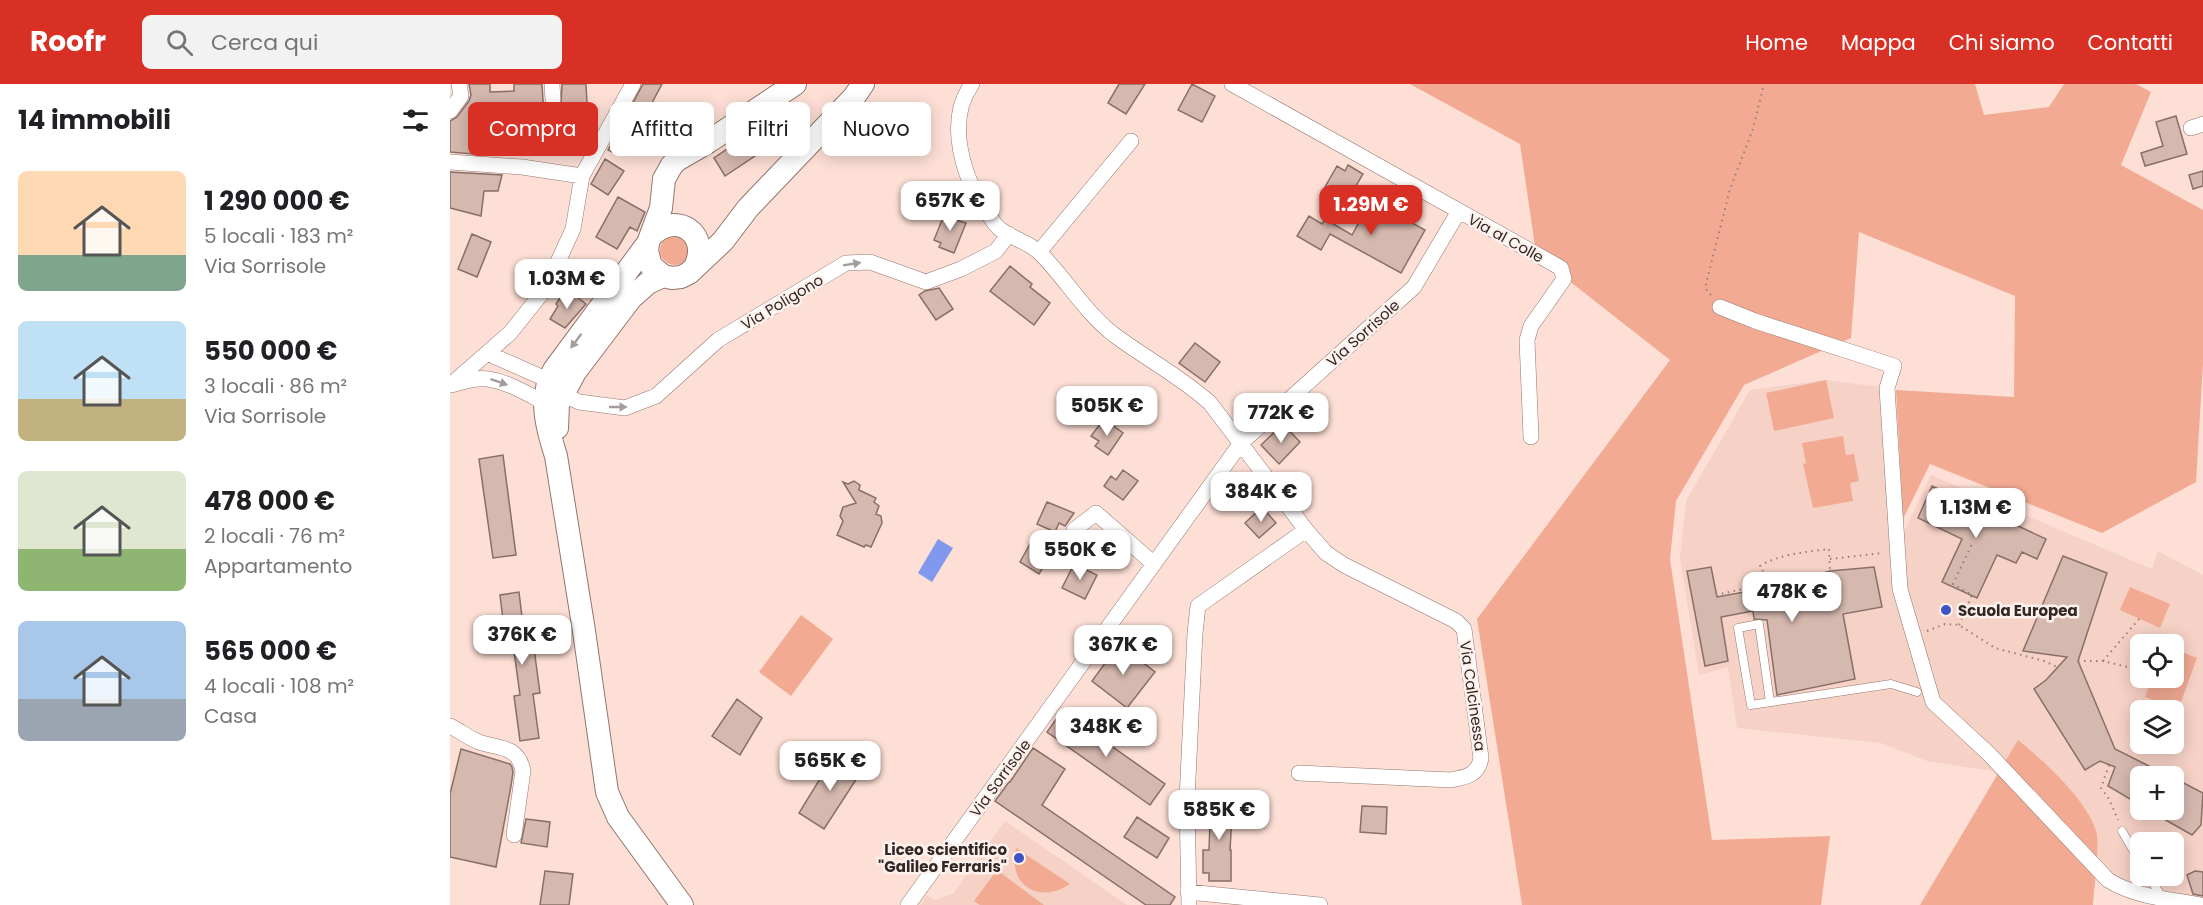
<!DOCTYPE html>
<html lang="it">
<meta charset="utf-8">
<style>
:root{--surface:#fff;--page:#f2f2f2;--text:#202124;--muted:#757577;--accent:#d93025}
body{margin:0;font-family:Poppins,sans-serif;background:var(--page);color:var(--text);height:100vh;display:flex;flex-direction:column;font-size:22px;white-space:nowrap}
*{box-sizing:border-box;margin:0}
p{font-size:20px;color:var(--muted)}
.icon{flex:none;width:33px;height:33px;fill:none;stroke:currentColor;stroke-width:2;stroke-linecap:round;stroke-linejoin:round}
.map{position:relative;flex:1;overflow:hidden}
.panel{display:flex;flex-direction:column;background:var(--surface);width:450px}
.panel>*{flex:none}
.top-card{position:absolute;left:18px;top:18px;width:570px;height:54px;display:flex;gap:12px}
.controls{position:absolute;left:1680px;top:550px;display:grid;gap:12px}
.controls a{display:grid;place-items:center;width:54px;height:54px;border-radius:9px;background:var(--surface);box-shadow:0 3px 15px #0003;font-size:30px}
.price{position:absolute;translate:-50% -51px;padding:0 14px;border-radius:12px;background:#fff;color:#222;font-size:20px;line-height:39px;filter:drop-shadow(0 2px 3px #0008)}
.price::after{content:'';position:absolute;left:50%;top:36px;width:18px;height:14px;margin-left:-9px;background:inherit;clip-path:polygon(0 0,100% 0,50% 100%)}
.price.on{background:var(--accent);color:#fff}
ul{padding:0;list-style:none}
li{display:flex;align-items:center;gap:18px;height:150px;padding:0 18px}
li span{display:grid;place-items:center;flex:none;width:168px;height:120px;border-radius:9px;color:#555}
li>.icon{margin-inline-start:auto}
span .icon{width:72px;height:72px;fill:#fffc;stroke-width:1}
li b{font-size:26px}
h2{display:flex;justify-content:space-between;align-items:center;height:72px;padding:0 18px;font-size:26px}
.pill{padding:0 21px;border-radius:9px;background:var(--surface);box-shadow:0 3px 15px #0003;font-size:21px;line-height:54px}
.pill.on{background:var(--accent);color:#fff}
header{display:flex;align-items:center;gap:36px;box-sizing:border-box;height:84px;padding:0 30px;background:var(--accent);color:#fff}
header strong{font-size:28px}
nav{display:flex;gap:33px;margin-inline-start:auto;font-size:21px}
.search{width:420px;height:54px;background:var(--page);display:flex;align-items:center;gap:15px;box-sizing:border-box;padding:0 21px;border-radius:9px;color:var(--muted);font-size:22px}
main{display:flex;flex:1;min-height:0}
.map>svg:first-child{display:block}
</style>
<header>
<strong>Roofr</strong>
<div class="search"><svg class="icon" aria-label="search" viewBox="0 0 24 24"><circle cx="10" cy="10" r="6"/><path d="M15 15l6 6"/></svg>Cerca qui</div>
<nav><a>Home</a><a>Mappa</a><a>Chi siamo</a><a>Contatti</a></nav>
</header>
<main>
<section class="panel">
<h2>14 immobili<svg class="icon" aria-label="filters" viewBox="0 0 24 24"><path d="M4 7h16M4 17h16"/><circle cx="9" cy="7" r="2"/><circle cx="15" cy="17" r="2"/></svg></h2>
<ul>
<li><span style="background:linear-gradient(#ffd9b3 70%,#7fa58c 0)"><svg class="icon" aria-label="home" viewBox="0 0 24 24"><path d="M3 11l9-7 9 7M6 9v11h12V9"/></svg></span><div><b>1 290 000 €</b><p>5 locali · 183 m²</p><p>Via Sorrisole</p></div></li>
<li><span style="background:linear-gradient(#bfe0f5 65%,#c2b280 0)"><svg class="icon" aria-label="home" viewBox="0 0 24 24"><path d="M3 11l9-7 9 7M6 9v11h12V9"/></svg></span><div><b>550 000 €</b><p>3 locali · 86 m²</p><p>Via Sorrisole</p></div></li>
<li><span style="background:linear-gradient(#dfe7d0 65%,#8fb573 0)"><svg class="icon" aria-label="home" viewBox="0 0 24 24"><path d="M3 11l9-7 9 7M6 9v11h12V9"/></svg></span><div><b>478 000 €</b><p>2 locali · 76 m²</p><p>Appartamento</p></div></li>
<li><span style="background:linear-gradient(#a9c7e8 65%,#9aa5b1 0)"><svg class="icon" aria-label="home" viewBox="0 0 24 24"><path d="M3 11l9-7 9 7M6 9v11h12V9"/></svg></span><div><b>565 000 €</b><p>4 locali · 108 m²</p><p>Casa</p></div></li>
</ul>
</section>
<div class="map">
<svg width="1753" height="821" viewBox="0 0 1753 821">
<rect width="100%" height="100%" fill="#fddfd5"/>
<path fill="#f6d1c5" fill-rule="evenodd" d="M1376 296 1437 304 1451 454 1481 391 1702 485 1708 467 1753 491V819L1681 805 1581 728 1542 687 1477 677 1431 659 1287 644 1278 583 1249 591 1230 474 1236 417 1300 306ZM1690 561H1724V594H1690ZM1690 627H1724V660H1690ZM1690 693H1724V726H1690ZM1690 759H1724V792H1690Z
M555 737 677 821H470L477 811 484 816 503 810Z"/>
<path fill="#f2aa93" d="M960 0H1525L1534 31 1599 23 1614 0H1686L1701 8 1671 81 1753 126V279L1746 398 1652 449 1480 380 1453 435 1446 306 1564 313 1565 212 1409 148 1401 254 1294 301 1226 417 1220 475 1262 756 1380 752 1371 821H1072L1027 535 1220 276 1118 196 1085 162 1070 60Z
M210 166a15 15 0 1 1 30 0a15 15 0 1 1-30 0Z
M1376 296 1384 334 1324 347 1316 309Z
M1393 352 1396 371 1404 370 1409 397 1400 399 1403 417 1363 424 1353 380 1356 379 1352 359Z
M1680 503 1720 520 1710 544 1670 526Z
M351 531 383 555 341 612 309 588Z
M1724 565 1747 574 1728 626 1695 613 1702 594H1724Z
M1568 656C1593 676 1637 716 1646 747 1650 758 1644 806 1643 821H1470Z
M566 764 620 800C589 821 557 801 566 764Z
M547 786 594 821H530L524 817Z"/>
<path fill="#8099ee" d="M488 455 503 464 482 498 468 489Z"/>
<path fill="#d5b8ae" stroke="#896f67" stroke-width="1.5" d="M19 0H40V8L64 7V0H92L93 17 96 26 30 33 29 50 23 51V70L0 68V37L7 33 19 17 21 11Z
M112 0H136L137 21H111Z
M193 0H212L202 19 207 22 193 47 182 41 166 70 158 66Z
M669 0H695L676 30 658 19Z
M742 0 765 12 752 38 728 26Z
M1726 32 1737 70 1695 82 1691 69 1713 62 1706 38Z
M293 54 305 72 275 92 264 74Z
M155 75 174 87 158 111 141 100Z
M898 81 913 90 897 117 875 103 887 82 895 87Z
M1753 87V102L1743 105 1739 91Z
M0 88 52 91 48 107H34L31 132 0 124Z
M168 113 195 128 187 147 180 143 167 165 146 153Z
M921 116 975 146 951 189 880 150 871 166 847 152 859 132 872 140 875 135 902 151Z
M496 126 508 131 506 136 516 139 504 169 489 163 491 159 484 156Z
M22 150 41 158 27 193 8 185Z
M560 182 582 200 580 203 600 219 584 241 540 207Z
M489 204 503 225 486 236 469 211 475 207Z
M122 209 136 220 115 244 100 235 108 222 106 220 112 211 117 215Z
M745 259 770 278 755 298 729 279Z
M654 335 673 349 658 371 645 362 649 357 641 352Z
M833 340 850 358 829 380 811 361Z
M53 371 66 471 43 474 29 375Z
M673 386 688 397 673 416 654 402 661 392 666 396Z
M404 397 410 401 409 406 426 414 424 418 429 422 426 430 431 432 432 439 421 463 416 461 414 463 387 451 393 437 390 432 393 423 406 419 393 398 398 400Z
M1482 402 1596 455 1587 475 1572 468 1566 479 1547 471 1527 514 1492 498 1512 455 1468 434Z
M597 418 624 429 615 442 609 439 605 448 587 440Z
M812 423 826 439 809 454 795 439Z
M580 460 600 472 589 490 570 478Z
M1613 472 1657 489 1628 577 1665 665 1721 693H1690V721L1658 702 1665 683 1650 677 1635 686 1584 605 1596 596 1617 573 1573 567Z
M624 480 647 491 635 515 612 504Z
M1261 483 1267 513 1322 503 1380 487 1424 483 1432 523 1393 530 1405 595 1327 611 1317 536 1304 535 1303 527 1271 533 1278 577 1255 582 1237 487Z
M69 508 75 558 83 557 90 609 83 610 89 654 70 657 64 612 70 611 63 560 56 561 50 511Z
M669 560 705 588 677 624 642 597Z
M287 615 312 634 290 671 262 652Z
M612 627 715 700 700 721 597 648Z
M583 664 615 685 592 721 725 813 720 821H696L545 717 559 698H560Z
M11 665 60 680 62 683 63 688 61 702 46 783 0 773V710Z
M384 672 411 688 374 745 349 729Z
M1724 694 1753 709 1751 741 1742 751 1698 726H1724Z
M761 713 783 714 780 766H781V797H759V789H753V766H759Z
M912 722 937 723 936 750 910 748Z
M687 733 719 754 707 774 674 753Z
M76 735 100 738 97 763 71 759Z
M95 787 123 790 119 821H90Z
M1745 787 1753 788V812L1743 810 1737 791Z"/>
<g fill="none" stroke-linecap="round" stroke-linejoin="round">
<g stroke="#92776f" stroke-width="9">
<path id="lane" d="M1320 618 1309 540 1288 544 1301 621 1441 600 1467 608
M1672 747 1690 778
M1699 792 1711 812"/>
</g>
<g stroke="#92776f" stroke-width="16">
<path id="street" d="M102 0 103 16
M522 0C495 37 513 94 537 128 541 134 545 142 551 146 563 155 579 158 590 169 616 195 634 227 663 250 695 274 730 292 760 319L856 446 748 522 745 549 737 715 739 821
M782 0 1111 184 1114 195 1081 242 1077 256 1081 353
M0 27 11 12 9 0
M1741 44 1753 40
M0 78 72 83 132 92
M589 168 681 57
M1270 223 1305 237 1444 282 1437 304 1450 505 1483 618 1539 670 1658 796C1685 813 1719 815 1750 821
M37 269 98 296
M4 298 60 249 96 204 123 145 132 92 183 0
M1 301C13 298 26 293 38 295 58 298 78 310 95 319L112 310 129 318 175 324 206 312 268 256 396 179 420 178 476 198 511 185 546 167 559 150
M624 446 646 429 704 480
M0 642C10 647 19 654 29 658 49 665 68 661 73 687L64 751
M849 689 1001 696C1017 693 1028 691 1031 674L1014 545 1006 537 894 481 876 469 856 446
M738 808 870 821
M458 821 791 359 964 203 1009 127"/>
</g>
<g stroke="#92776f" stroke-width="24">
<path id="secondary" d="M345 0 258 58 227 76 222 81 214 95 211 124 198 159 197 167 201 182 213 192 222 194 231 193 239 189 273 157 298 124 404 13 413 0
M201 152C226 126 261 150 245 183
M198 159 104 286C88 313 97 344 106 372L134 547 157 708 168 733 232 821
M107 344 108 320 125 288 181 214 198 199 213 192"/>
</g>
<path stroke="#94807a" stroke-width="2" stroke-dasharray="1.5 4.5" stroke-linecap="butt" d="M1261 211 1255 204 1280 105 1303 45 1314 0
M1380 475 1433 469
M1322 503 1310 482C1329 470 1357 468 1379 465L1380 487
M1266 511 1319 499
M1509 541 1522 511 1503 500 1522 460
M1477 547 1495 540 1509 541 1545 564 1594 577 1607 583
M1628 577H1653L1690 586
M1653 577 1689 535
M1659 681 1651 704 1659 715 1668 736"/>
<use href="#lane" stroke="#fff" stroke-width="8"/>
<use href="#street" stroke="#fff" stroke-width="15"/>
<use href="#secondary" stroke="#fff" stroke-width="22"/>
</g>
<defs><path id="oneway-solid" d="M-6-.8H1V-3.2L6.5 0L1 3.2V.8H-6Z" transform="scale(1.5)"/></defs>
<g fill="#a39e9c">
<use href="#oneway-solid" transform="translate(402 180) rotate(-9)"/>
<use href="#oneway-solid" transform="translate(126 257) rotate(127)"/>
<use href="#oneway-solid" transform="translate(49 298) rotate(19)"/>
<use href="#oneway-solid" transform="translate(168 323)"/>
</g>
<g fill="#3d53c6" stroke="#fdf1ed" stroke-width="2">
<circle cx="1496" cy="526" r="6"/>
<circle cx="569" cy="774" r="6"/>
</g>
<g text-anchor="middle" dominant-baseline="central" stroke-width="5" stroke-linejoin="round" paint-order="stroke">
<g font-size="15" fill="#322724" stroke="#fdf1ed">
<text transform="translate(1056 154) rotate(29)">Via al Colle</text>
<text transform="translate(332 218) rotate(-31)">Via Poligono</text>
<text transform="translate(913 249) rotate(-42)">Via Sorrisole</text>
<text transform="translate(1023 612) rotate(82)">Via Calcinessa</text>
<text transform="translate(550 694) rotate(-54)">Via Sorrisole</text>
</g>
<g font-size="15" font-weight="bold" fill="#322724" stroke="#fdf1ed" text-anchor="start">
<text x="1508" y="526">Scuola Europea</text>
<text x="557" y="765" text-anchor="end">Liceo scientifico<tspan x="557" dy="17">"Galileo Ferraris"</tspan></text>
</g>
</g>
</svg>
<div class="controls">
<a><svg class="icon" aria-label="locate" viewBox="0 0 24 24"><circle cx="12" cy="12" r="6"/><path d="M12 2v4M12 18v4M2 12h4M18 12h4"/></svg></a>
<a><svg class="icon" aria-label="layers" viewBox="0 0 24 24"><path d="M12 4l9 5-9 5-9-5zM3 14l9 5 9-5"/></svg></a>
<a>+</a>
<a>−</a>
</div>
<b class="price" style="left:500px;top:148px">657K €</b>
<b class="price on" style="left:921px;top:152px">1.29M €</b>
<b class="price" style="left:117px;top:226px">1.03M €</b>
<b class="price" style="left:657px;top:353px">505K €</b>
<b class="price" style="left:831px;top:360px">772K €</b>
<b class="price" style="left:811px;top:439px">384K €</b>
<b class="price" style="left:1526px;top:455px">1.13M €</b>
<b class="price" style="left:630px;top:497px">550K €</b>
<b class="price" style="left:1342px;top:539px">478K €</b>
<b class="price" style="left:72px;top:582px">376K €</b>
<b class="price" style="left:673px;top:592px">367K €</b>
<b class="price" style="left:656px;top:674px">348K €</b>
<b class="price" style="left:380px;top:708px">565K €</b>
<b class="price" style="left:769px;top:757px">585K €</b>
<div class="top-card">
<a class="pill on">Compra</a>
<a class="pill">Affitta</a>
<a class="pill">Filtri</a>
<a class="pill">Nuovo</a>
</div>
</div>
</main>
